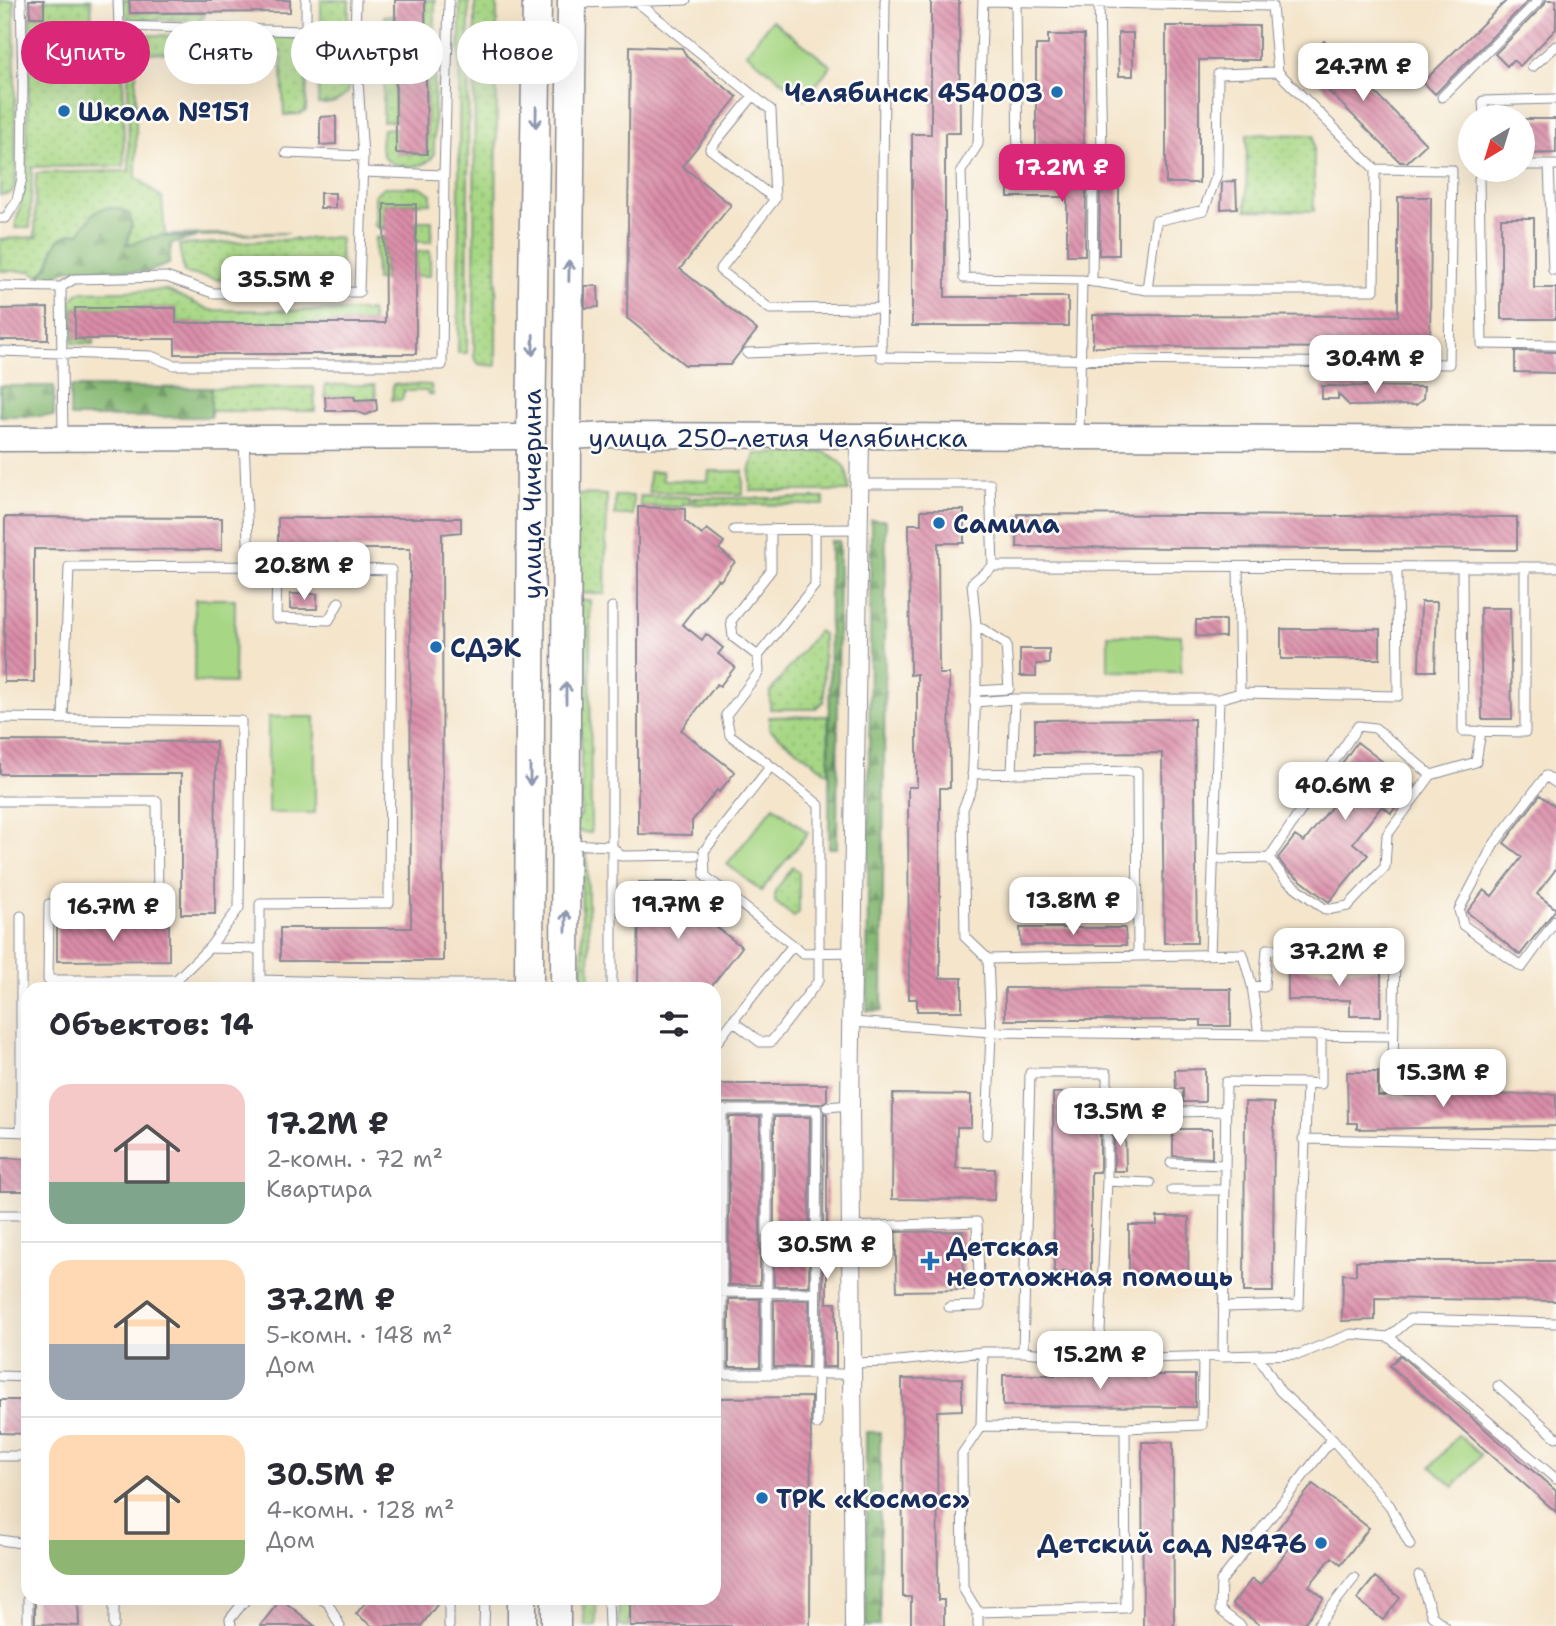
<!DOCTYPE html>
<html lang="ru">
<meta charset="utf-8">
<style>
:root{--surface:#fff;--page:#f7f7f7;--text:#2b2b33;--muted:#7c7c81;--line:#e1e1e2;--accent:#db2777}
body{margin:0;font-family:"Shantell Sans",sans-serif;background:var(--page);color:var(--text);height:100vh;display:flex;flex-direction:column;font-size:26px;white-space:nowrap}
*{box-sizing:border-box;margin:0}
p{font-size:23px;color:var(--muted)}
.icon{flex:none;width:38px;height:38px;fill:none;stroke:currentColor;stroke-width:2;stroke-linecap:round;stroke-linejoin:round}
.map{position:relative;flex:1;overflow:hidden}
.details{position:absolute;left:21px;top:982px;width:700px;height:623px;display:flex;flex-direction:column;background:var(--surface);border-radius:21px;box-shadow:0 7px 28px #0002}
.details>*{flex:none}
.top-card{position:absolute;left:21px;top:21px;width:700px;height:63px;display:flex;gap:14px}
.needle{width:46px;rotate:218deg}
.buttons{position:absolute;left:1458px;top:105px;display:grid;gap:14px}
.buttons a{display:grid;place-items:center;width:77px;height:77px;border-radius:50%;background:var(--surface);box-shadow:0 7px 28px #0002;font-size:35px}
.price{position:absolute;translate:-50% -60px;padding:0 16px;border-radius:14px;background:#fff;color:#222;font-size:23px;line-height:46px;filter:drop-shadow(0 2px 4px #0008)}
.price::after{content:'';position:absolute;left:50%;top:42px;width:21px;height:16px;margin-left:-10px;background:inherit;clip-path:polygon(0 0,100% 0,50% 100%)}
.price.active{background:var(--accent);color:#fff}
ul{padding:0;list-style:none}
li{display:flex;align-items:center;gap:21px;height:175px;padding:0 28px}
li+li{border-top:2px solid var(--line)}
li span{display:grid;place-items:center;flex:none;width:196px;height:140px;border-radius:21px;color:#555}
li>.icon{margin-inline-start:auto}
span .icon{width:84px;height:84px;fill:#fffc;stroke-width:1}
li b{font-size:30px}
h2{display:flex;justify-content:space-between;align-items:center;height:84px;padding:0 28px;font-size:30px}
.pill{padding:0 24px;border-radius:32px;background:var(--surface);box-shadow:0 7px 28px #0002;font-size:24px;line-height:63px}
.pill.active{background:var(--accent);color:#fff}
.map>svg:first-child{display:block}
</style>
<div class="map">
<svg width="1556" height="1626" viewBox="0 0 1556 1626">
<defs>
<pattern id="grass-dots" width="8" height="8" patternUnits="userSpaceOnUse" patternTransform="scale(1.75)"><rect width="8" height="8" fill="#a7d784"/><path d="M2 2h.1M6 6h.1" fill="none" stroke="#8fb974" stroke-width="1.8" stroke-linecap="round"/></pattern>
<pattern id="forest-firs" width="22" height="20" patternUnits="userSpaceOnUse" patternTransform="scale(1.75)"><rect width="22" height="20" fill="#85b872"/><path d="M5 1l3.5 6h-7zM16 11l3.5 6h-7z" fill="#6c9661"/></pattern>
<pattern id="building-back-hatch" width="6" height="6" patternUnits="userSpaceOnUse" patternTransform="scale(1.75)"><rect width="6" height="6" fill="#da8ca7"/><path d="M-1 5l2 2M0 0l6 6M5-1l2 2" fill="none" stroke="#b0738b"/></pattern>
</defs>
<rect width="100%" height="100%" fill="#fdfcf7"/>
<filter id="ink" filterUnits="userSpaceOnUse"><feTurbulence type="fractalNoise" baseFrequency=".0143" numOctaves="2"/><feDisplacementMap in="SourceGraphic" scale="14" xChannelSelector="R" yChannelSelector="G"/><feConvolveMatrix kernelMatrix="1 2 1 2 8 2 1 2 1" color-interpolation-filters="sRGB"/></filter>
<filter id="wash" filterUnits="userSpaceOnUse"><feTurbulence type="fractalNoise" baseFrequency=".00686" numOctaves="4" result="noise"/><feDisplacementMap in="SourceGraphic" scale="28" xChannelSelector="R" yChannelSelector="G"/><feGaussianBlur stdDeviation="1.57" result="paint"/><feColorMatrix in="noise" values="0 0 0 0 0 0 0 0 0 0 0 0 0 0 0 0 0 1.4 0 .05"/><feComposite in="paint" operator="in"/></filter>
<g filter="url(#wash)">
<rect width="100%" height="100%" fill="#f4e5cb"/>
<path fill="url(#grass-dots)" stroke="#618371" stroke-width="2" d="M0 0H14L16 171 15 184 11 193 0 195Z
M44 0H91L93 54 99 59H123L124 166 32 167 30 228H15L26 178 30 17 44 16Z
M122 0H129L130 13H204V17L201 20 130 19 123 12Z
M321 0H349L348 26 321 23Z
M425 0H435L434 154C428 171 386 171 382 152 380 146 382 136 383 129L396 128V153L427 154Z
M460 0H469L467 353H458Z
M475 0H497L496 366 479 364 474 357Z
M395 15V65H384V16Z
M138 35 287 36 307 42 308 46 306 111 300 114 284 115 281 51 136 53V177L162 198 165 235 289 233 165 237 162 235 126 245 93 214 79 233C44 235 60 261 39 276L31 271H0V239L37 237 35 235 36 173 129 171 128 51H100L128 36Z
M320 41C351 45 347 66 348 91 339 103 333 104 318 104Z
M395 72 396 121 383 122 384 73Z
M1247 134 1314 135V211L1246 210Z
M384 187H421L431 194V203L384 204V229L375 226V194Z
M416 221H432L431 242H416Z
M340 237 341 280H220L184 273 179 245Z
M384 237V280H376L375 238Z
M430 251V276H416V252Z
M166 290 210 310 371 311 373 323H176V308H75V338L93 339V344L72 343 71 301 80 292Z
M393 384 431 385 433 395 428 394 427 391H404L402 400H392Z
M325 385H375L376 399 355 400 353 396 325 397Z
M314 387 315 411H211V388Z
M824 452C844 461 849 470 849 491H750V472L755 454Z
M662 471 663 480 708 481 709 471H743V494L649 492V472Z
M574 494 607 495 605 594 572 593Z
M615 496H633V515H615Z
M640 496 690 497V504H683V507L640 506Z
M693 498H824V505L693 504Z
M581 600H590L591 833 575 831 578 817 581 816Z
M818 631 823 634 824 701 815 709H770V692Z
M828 716 829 774 769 729V717Z
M586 849 587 855 590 989H583L581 862 578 860V850Z
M793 867 799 872V912L794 917 775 902V891Z
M582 1598H596V1626H585Z
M618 1598H630V1626H619Z"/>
<path fill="url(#forest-firs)" stroke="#507468" stroke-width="2" d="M103 208H118L130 215 132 227 126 245 162 235 166 237H196L171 244 169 264 147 272 83 268 65 270 55 277 39 276C60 261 44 235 79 233L93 214Z
M0 386H54V416H0Z
M70 387 211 388V417H70Z
M871 520H886L882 1011H867Z
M830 541H839L837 848H829Z
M866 1432H880V1626H866Z"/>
<path fill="#a7d784" stroke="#618371" stroke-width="2" d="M772 20 831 66 805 99 746 53Z
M195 599H235L234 683 194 682Z
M1108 635H1181V672L1108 671Z
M268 717H315V813H268Z
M774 806 808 833 761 891 727 864Z
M1458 1435 1481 1455 1454 1487 1431 1467Z"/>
<g id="blocks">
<path fill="url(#building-back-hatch)" d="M29 0H44V17H30Z
M129 0H290V12L130 13Z
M395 0H425L427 154 396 153Z
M931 0H959L960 133H945V297H1068V326H912V134H931Z
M1507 0H1529L1435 94 1423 82Z
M1546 0H1556V29L1520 66 1513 60 1507 66 1495 54 1544 5Z
M1166 26H1259V60H1199V183H1166Z
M1118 33H1133V76H1119Z
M1048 35H1084V161L1048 160V151H1036V45H1048Z
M1324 41 1426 144 1407 162H1400L1301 64Z
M630 46 682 48 687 57 737 97 682 166 731 205 680 269 757 330 730 365H685L627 318Z
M336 116V144L320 145V117Z
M1522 119H1556V153L1522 154Z
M1048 174 1084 175V187H1086L1085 255H1067V197H1008V183H1048Z
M1236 181 1237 208 1221 209 1222 182Z
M1100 187H1119V255H1099Z
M320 193H335V208H320Z
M1398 197H1431L1430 348 1093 347V315L1398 316Z
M384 204H416V354H175V339H75V308H176V323H385Z
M1501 218H1534V288H1556V319H1501Z
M585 286H598L599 307 585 308Z
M48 308V340H0V309Z
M1515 351 1556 352V373L1515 372Z
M1322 386 1424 387 1423 399 1416 405 1350 406 1338 394V399H1322Z
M354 396 355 400 376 399 377 410 366 415 355 411H326L325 397Z
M638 507 685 509V521L702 535 707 529 724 542 719 549 735 562 720 581 718 579 682 624 702 640 706 634 723 648 718 654 735 667 720 686 717 684 681 730 735 772 719 792 717 790 692 821V835L638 834Z
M921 510H964V543H938L939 674H949L950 788H940V978H962V1011H917V999H909L908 787H917V674L910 675 909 524H921Z
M1018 514 1517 517V550L1017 547Z
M5 517 222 518V550L34 549V682H4Z
M278 518H461V532L442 534 443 961H280V928H411L410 549H278Z
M290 594H317V609H290Z
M1421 602H1437L1435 671H1419Z
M1480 608H1510L1512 719H1482Z
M1196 620H1225V637L1196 636Z
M1281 629H1380V659H1281Z
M1020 649H1049V664H1036V676H1020Z
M1194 719 1197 943H1164L1162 753 1035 754V720Z
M0 741 216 742 215 914H181V774H0Z
M1357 742 1413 785 1391 813 1382 806 1353 843 1368 855 1329 902 1286 869 1278 858 1295 836 1304 842 1335 802 1322 792Z
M1540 795 1556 807V869L1537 894 1556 909 1520 955 1467 912 1484 890 1492 896 1522 857 1504 843Z
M639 882H689V906L742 947 709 989H638Z
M57 925H169V960L57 961Z
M1020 928H1125L1126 945H1021Z
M1288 969H1381V1016H1350V1000H1288Z
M1005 988 1231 989V1026H1201V1020H1005Z
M1205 1069V1102H1183V1089H1176L1175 1070Z
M1347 1072H1378V1096L1556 1094V1126L1357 1129V1123H1348Z
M714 1084H827V1100L821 1104 714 1103Z
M1091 1092V1125H1100V1172H1091V1272H1054L1053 1093Z
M893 1094 971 1095V1127H957L956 1168 995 1169 994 1200 892 1199Z
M1245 1102 1274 1103 1273 1292H1244Z
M824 1113 827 1114V1303H836V1367H822Z
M714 1117H715V1285H714Z
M729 1117H760V1285H729Z
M774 1117H810L809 1286H774Z
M1114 1125H1125L1126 1171H1114Z
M1173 1129H1212V1158L1173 1156Z
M0 1158 28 1159V1191H0Z
M1157 1217H1189L1188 1279 1129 1276V1225H1157Z
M963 1231 964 1290 897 1291 895 1232Z
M1356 1261H1556V1301L1375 1298V1320L1342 1321 1343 1274 1356 1275Z
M729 1299H760V1367H729Z
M774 1300H809L808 1367H774Z
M1400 1355 1556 1491V1512L1390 1366Z
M1003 1375H1195V1407L1003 1406Z
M962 1378V1410L937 1411 938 1600H944V1626H911V1597H903L902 1379Z
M811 1397 810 1626H630V1598H714V1398Z
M0 1400H28V1434L0 1433Z
M1142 1442H1173L1174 1626H1143Z
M1313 1484 1369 1528 1341 1564 1332 1557 1309 1586 1324 1598 1302 1626H1261L1232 1604 1252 1579 1260 1585 1292 1545 1275 1532Z
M1375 1577 1400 1598 1383 1620 1357 1599Z
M35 1598H78L79 1626 35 1624Z
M369 1598H442L421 1626H372L356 1614Z
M281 1599 315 1626H260Z"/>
</g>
</g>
<g filter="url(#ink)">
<use href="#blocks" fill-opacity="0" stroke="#888a94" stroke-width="2"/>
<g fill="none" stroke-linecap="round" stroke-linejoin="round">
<g stroke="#888a94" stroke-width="11">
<path id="lane" d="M118 0 119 26 306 31 315 34 355 36
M885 0 881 357 1449 364 1452 170 1375 169
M983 0 978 144 961 171 964 278 1082 280 1147 290H1374L1375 169 1278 72
M636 1 771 110 775 199 720 270 770 309 882 308
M984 1 1272 6 1278 72 1218 74 1217 174 1204 210 1156 221 1147 290
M1016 2 1018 167 1093 168 1102 153 1099 3
M576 3 686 0
M306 31V0
M1532 67 1556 46
M753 96 710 149 775 199
M1442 97 1539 0
M1484 117 1483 101 1556 99
M286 153 363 156
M1522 165H1556
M1549 165 1553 270H1556
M1483 170 1479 179 1482 344 1556 345
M362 172 444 175
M0 218H6L17 200 22 178 23 85 21 0
M1092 282 1093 186
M0 286 61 287 74 279 166 277 213 293 359 292 363 156 355 36 356 0
M61 287 63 435
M0 351 151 356 174 365H442L444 175 449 0
M747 353 882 348
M1079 436 1082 280
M244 438 249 566
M861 484H990L993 566
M771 529V570L731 621 733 637 758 656 759 672 726 715 730 735 771 766 704 851 705 876 803 953 853 952
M734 530 860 529
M277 567 276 618 329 620 339 602
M1462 567 1463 731 1525 732V567
M976 625 1006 644 1009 689 976 691
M758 656 815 585V529
M1240 693 1398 696 1397 567
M974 702 1015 699H1219L1240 693 1238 567
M0 718 241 721 239 908 209 948 176 980H48L49 904 158 902 157 801H0
M63 718 69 567 249 566 391 570 389 903 260 904V980L421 984H527
M771 766 819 805V980L771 1042H760L733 1021 793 945
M972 774 1137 771 1138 956
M1012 774 1015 699
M1431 775 1476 762 1481 731
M1556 783 1546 776 1494 844 1459 910 1463 925 1522 967 1556 920
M568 844 611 846 621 856 695 855
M1213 859 1269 858 1358 726 1375 728 1431 775 1387 835 1385 867 1348 906 1326 910 1285 879 1269 858
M21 916V1131
M209 948 260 949
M1210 955 1219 699
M988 959 1243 954 1252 986 1259 1035
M1252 986 1264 987 1267 949 1395 951 1393 1072
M612 989V607
M853 1022 991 1032 1393 1036
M714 1046 733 1021
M1107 1104H1155
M827 1107 850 1105
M714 1110H817L815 1374
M1176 1112 1226 1111
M0 1131 28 1132
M987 1135 991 1032 988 959 965 937 963 809 972 787 976 691V625L972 583 993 566 1556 567
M1303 1139 1556 1144
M1171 1163 1225 1165
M1107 1181 1150 1183
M1172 1190H1225
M0 1215H28
M851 1227 977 1222 980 1306 949 1307
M714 1292 815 1293
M1223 1307 1299 1305 1307 1083 1321 1084V1035
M1389 1337 1556 1479
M1023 1352 1030 1073H1107V1181L1100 1331 1108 1359
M1223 1357 1226 1082 1307 1083
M852 1363 889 1362 983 1352H1023L1108 1359 1300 1354 1351 1334 1389 1337 1410 1319 1556 1323
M714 1374H852
M722 1374V1110
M767 1374V1110
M0 1376 28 1377
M1498 1386 1556 1437
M817 1424 818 1375
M981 1426 1125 1428 1202 1425 1203 1357
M1332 1439 1390 1506 1410 1545
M0 1456H28
M0 1540 28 1544
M1419 1576 1432 1616 1445 1626
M114 1598V1626
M320 1598 328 1603 340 1626
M608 1598 609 1626
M978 1612 1126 1608 1125 1428
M28 1626V1598
M231 1626 230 1619 247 1598
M449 1626V1598
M484 1626 485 1598
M978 1626V1612L963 1588 962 1454 981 1426 983 1352
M1241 1626 1220 1610 1221 1581 1332 1439 1280 1391 1258 1356
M1317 1626 1354 1578"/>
</g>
<g stroke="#888a94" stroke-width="20">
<path id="street" d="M854 1626 850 1105 860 437"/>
</g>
<g stroke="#888a94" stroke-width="27">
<path id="secondary" d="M567 437 607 435 1556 439
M0 439 531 437"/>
</g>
<g stroke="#888a94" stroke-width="31">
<path id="primary" d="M529 989 531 437 537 0
M565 989 567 437 572 0
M522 1626V1598
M556 1626V1598"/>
</g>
<use href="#lane" stroke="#fff" stroke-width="9"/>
<use href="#street" stroke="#fff" stroke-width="18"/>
<use href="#secondary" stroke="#fff" stroke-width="24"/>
<use href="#primary" stroke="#fff" stroke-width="28"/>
</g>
<defs><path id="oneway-shaft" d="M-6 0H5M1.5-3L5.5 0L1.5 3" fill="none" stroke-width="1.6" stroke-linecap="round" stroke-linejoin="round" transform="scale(1.75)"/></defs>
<g stroke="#8d97ae">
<use href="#oneway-shaft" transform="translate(536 117) rotate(91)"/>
<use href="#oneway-shaft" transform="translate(569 271) rotate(-89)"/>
<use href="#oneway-shaft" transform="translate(533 345) rotate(91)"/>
<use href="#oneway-shaft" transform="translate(566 693) rotate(-90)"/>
<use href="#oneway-shaft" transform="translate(530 775) rotate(90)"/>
<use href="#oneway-shaft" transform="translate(566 921) rotate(-90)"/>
</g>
</g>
<g fill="#1f6fb2" stroke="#fdfcf7" stroke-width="2.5">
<circle cx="1057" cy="92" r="7"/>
<circle cx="64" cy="111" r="7"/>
<circle cx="939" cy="523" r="7"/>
<circle cx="436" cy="647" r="7"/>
<path d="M926.5 1250.5h7v7h7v7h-7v7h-7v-7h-7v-7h7z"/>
<circle cx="762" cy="1498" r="7"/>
<circle cx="1321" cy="1543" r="7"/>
</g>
<g text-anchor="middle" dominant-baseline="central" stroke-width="5" stroke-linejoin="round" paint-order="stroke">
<g font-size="26" font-weight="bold" fill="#1b2f5e" stroke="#fdfcf7" text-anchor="start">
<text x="1043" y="92" text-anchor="end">Челябинск 454003</text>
<text x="78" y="111">Школа №151</text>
<text x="953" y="523">Самила</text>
<text x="450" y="647">СДЭК</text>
<text x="946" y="1246">Детская<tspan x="946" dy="30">неотложная помощь</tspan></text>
<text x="776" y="1498">ТРК «Космос»</text>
<text x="1307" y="1543" text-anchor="end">Детский сад №476</text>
</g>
<g font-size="26" fill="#1b2f5e" stroke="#fdfcf7">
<text x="778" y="437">улица 250-летия Челябинска</text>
<text transform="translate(531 494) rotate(-90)">улица Чичерина</text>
</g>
</g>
</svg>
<div class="buttons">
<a><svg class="needle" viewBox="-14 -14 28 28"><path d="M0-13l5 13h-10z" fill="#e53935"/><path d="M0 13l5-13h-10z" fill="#7c7c81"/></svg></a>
</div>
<b class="price" style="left:1363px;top:103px">24.7M ₽</b>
<b class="price active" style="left:1062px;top:204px">17.2M ₽</b>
<b class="price" style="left:286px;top:316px">35.5M ₽</b>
<b class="price" style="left:1375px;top:395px">30.4M ₽</b>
<b class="price" style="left:304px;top:602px">20.8M ₽</b>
<b class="price" style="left:1345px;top:822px">40.6M ₽</b>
<b class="price" style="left:1073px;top:937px">13.8M ₽</b>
<b class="price" style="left:678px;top:941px">19.7M ₽</b>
<b class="price" style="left:113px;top:943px">16.7M ₽</b>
<b class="price" style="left:1339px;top:988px">37.2M ₽</b>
<b class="price" style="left:1443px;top:1109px">15.3M ₽</b>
<b class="price" style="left:1120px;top:1148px">13.5M ₽</b>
<b class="price" style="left:827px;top:1281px">30.5M ₽</b>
<b class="price" style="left:1100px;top:1391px">15.2M ₽</b>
<div class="top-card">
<a class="pill active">Купить</a>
<a class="pill">Снять</a>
<a class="pill">Фильтры</a>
<a class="pill">Новое</a>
</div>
<section class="details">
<h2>Объектов: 14<svg class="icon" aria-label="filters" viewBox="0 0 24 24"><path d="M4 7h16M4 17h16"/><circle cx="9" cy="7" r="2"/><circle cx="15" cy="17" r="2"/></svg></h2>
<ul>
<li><span style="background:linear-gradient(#f6c9c9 70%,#7fa58c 0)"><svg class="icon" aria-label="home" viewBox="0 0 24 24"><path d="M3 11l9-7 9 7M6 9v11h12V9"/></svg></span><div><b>17.2M ₽</b><p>2-комн. · 72 m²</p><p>Квартира</p></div></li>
<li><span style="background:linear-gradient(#ffd9b3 60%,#9aa5b1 0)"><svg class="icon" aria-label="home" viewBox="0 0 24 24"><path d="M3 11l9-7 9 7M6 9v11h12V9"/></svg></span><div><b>37.2M ₽</b><p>5-комн. · 148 m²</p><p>Дом</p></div></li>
<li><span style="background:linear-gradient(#ffd9b3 75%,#8fb573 0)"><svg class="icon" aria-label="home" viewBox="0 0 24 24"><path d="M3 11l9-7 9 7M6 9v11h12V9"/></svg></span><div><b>30.5M ₽</b><p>4-комн. · 128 m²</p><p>Дом</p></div></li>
</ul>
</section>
</div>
